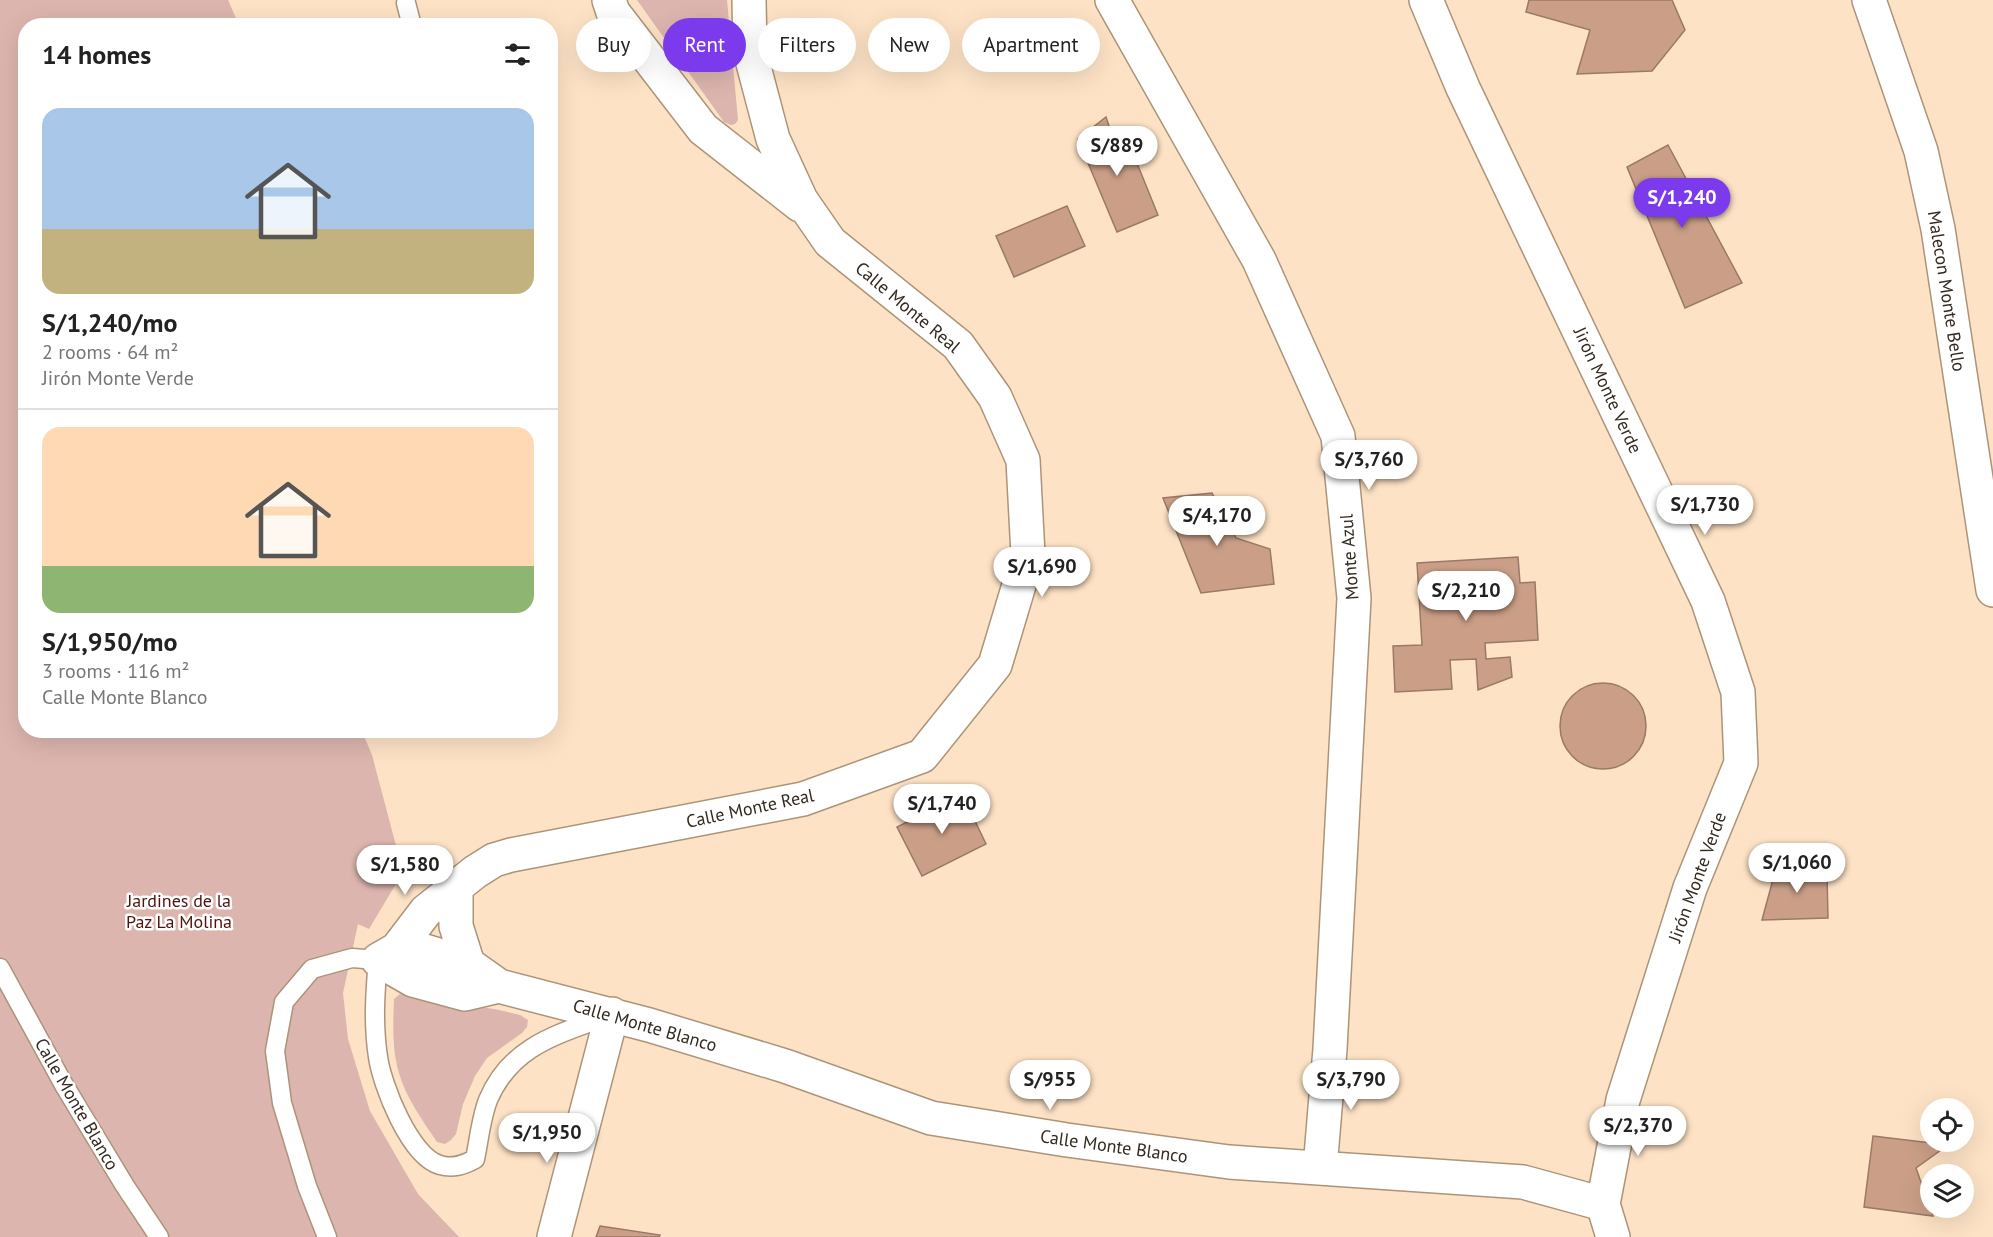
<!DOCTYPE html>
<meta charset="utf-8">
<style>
:root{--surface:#fff;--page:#f6f6f6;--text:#222;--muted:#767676;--line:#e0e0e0;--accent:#7c3aed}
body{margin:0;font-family:"PT Sans",sans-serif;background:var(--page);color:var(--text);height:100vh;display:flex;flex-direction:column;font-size:22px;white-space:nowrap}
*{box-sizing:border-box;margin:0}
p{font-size:20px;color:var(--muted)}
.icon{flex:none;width:33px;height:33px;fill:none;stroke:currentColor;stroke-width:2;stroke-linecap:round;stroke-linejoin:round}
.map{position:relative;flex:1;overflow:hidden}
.sheet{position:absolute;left:18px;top:18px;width:540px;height:720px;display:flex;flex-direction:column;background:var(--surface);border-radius:24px;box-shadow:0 6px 24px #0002}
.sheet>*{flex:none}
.hud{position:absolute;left:576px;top:18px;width:570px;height:54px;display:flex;gap:12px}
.tools{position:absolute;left:1920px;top:1098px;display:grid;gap:12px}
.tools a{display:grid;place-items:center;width:54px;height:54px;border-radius:50%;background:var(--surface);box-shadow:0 6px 24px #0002;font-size:30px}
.price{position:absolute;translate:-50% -51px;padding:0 14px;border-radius:21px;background:#fff;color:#222;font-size:20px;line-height:39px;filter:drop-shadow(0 2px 3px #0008)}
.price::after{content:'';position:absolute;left:50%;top:36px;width:18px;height:14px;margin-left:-9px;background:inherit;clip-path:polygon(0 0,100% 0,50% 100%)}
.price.selected{background:var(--accent);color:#fff}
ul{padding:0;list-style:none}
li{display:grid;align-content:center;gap:12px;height:318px;padding:0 24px}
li+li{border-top:2px solid var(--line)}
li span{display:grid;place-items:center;height:186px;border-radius:18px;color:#555}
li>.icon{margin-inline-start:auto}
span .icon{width:108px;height:108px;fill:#fffc;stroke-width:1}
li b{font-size:26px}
h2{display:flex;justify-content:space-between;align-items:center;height:72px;padding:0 24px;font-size:26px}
.tag{padding:0 21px;border-radius:27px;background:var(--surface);box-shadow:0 6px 24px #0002;font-size:21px;line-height:54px}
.tag.selected{background:var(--accent);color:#fff}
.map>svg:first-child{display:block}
</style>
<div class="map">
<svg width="1993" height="1237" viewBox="0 0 1993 1237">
<rect width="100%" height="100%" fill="#fde2c5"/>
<path fill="#dcb5ae" d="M0 0H228L239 25 26 26V730L362 731 372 755 403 872 369 929 358 924 343 993 348 1039 370 1111 418 1194 459 1237H0Z
M637 0H727L738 120 735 124 731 125 724 122Z
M401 993 499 1010 520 1015 528 1020 527 1027 522 1033 487 1058 475 1076 463 1104 456 1134 451 1140 445 1144 437 1142C423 1121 406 1098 399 1073 392 1050 393 1023 394 999Z"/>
<path fill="#cb9f87" stroke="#997967" stroke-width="1.5" d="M1529 0H1672L1685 30 1652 71 1577 74 1590 30 1526 12Z
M1106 117 1112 135 1128 141 1158 215 1117 232 1078 139Z
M1668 145 1742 283 1685 308 1627 167Z
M1067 206 1085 246 1014 277 996 236Z
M1212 493 1236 538 1270 549 1274 584 1201 593 1163 498Z
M1518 557 1520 583 1535 582 1538 640 1485 643 1486 659 1510 657 1512 677 1478 690 1476 659 1450 660 1452 689 1395 692 1393 646 1422 645 1417 563Z
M1560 726a43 43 0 1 1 86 0a43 43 0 1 1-86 0Z
M962 794 986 844 922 876 897 827Z
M1778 861 1827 874 1828 918 1762 920Z
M1873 1136 1948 1145 1916 1168 1933 1216 1864 1207Z
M600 1226 660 1235 659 1237H596Z"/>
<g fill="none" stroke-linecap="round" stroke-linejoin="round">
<g stroke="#ad9479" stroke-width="21">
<path id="lane" d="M406 3 412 26
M0 968 64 1085 125 1186 159 1237
M327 1237 307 1186 282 1103 275 1051 284 1002 312 969 352 958 378 960C375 993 373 1024 378 1057 382 1085 410 1157 440 1165 453 1169 464 1165 475 1159 479 1140 481 1118 488 1100 511 1046 556 1035 607 1016"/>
</g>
<g stroke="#ad9479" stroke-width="36">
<path id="street" d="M609 0 613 12 703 129 800 205
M1112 0 1259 260 1338 436 1354 598 1330 1049 1320 1168
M1426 0 1463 88 1708 601 1738 692 1741 763 1690 888 1623 1100 1603 1204 1613 1237
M456 888V926L468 964
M397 949 426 911 475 872 494 860 511 855 803 799 922 756 995 665 1028 555 1023 460 995 397 958 345 830 242 801 200 773 139 750 52 749 0
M499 986 465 994 413 980 378 960 397 949 415 948 468 964 499 986 649 1025 785 1066 931 1118 1067 1140 1229 1162 1523 1182 1603 1204
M554 1237 612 1014"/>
</g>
<g stroke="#ad9479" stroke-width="36">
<path id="secondary" d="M1869 0 1921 151 1938 229 1993 590"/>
</g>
<use href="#lane" stroke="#fff" stroke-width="18"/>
<use href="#street" stroke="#fff" stroke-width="33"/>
<use href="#secondary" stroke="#fff" stroke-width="33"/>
</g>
<g text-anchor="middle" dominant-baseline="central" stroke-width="5" stroke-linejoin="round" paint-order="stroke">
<g font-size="18" fill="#33291e" stroke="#fff">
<text transform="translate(1947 291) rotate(81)">Malecon Monte Bello</text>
<text transform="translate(908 307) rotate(40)">Calle Monte Real</text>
<text transform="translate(1608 390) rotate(65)">Jirón Monte Verde</text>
<text transform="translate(1349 557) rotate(-94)">Monte Azul</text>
<text transform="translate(750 808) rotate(-12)">Calle Monte Real</text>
<text transform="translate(1697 877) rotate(-70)">Jirón Monte Verde</text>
<text transform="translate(645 1025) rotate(16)">Calle Monte Blanco</text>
<text transform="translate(77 1104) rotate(60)">Calle Monte Blanco</text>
<text transform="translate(1114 1146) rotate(8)">Calle Monte Blanco</text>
</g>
<g font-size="18" fill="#4f120c" stroke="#fff">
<text x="179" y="900">Jardines de la<tspan x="179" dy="21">Paz La Molina</tspan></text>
</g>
</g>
</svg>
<div class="tools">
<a><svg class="icon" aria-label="locate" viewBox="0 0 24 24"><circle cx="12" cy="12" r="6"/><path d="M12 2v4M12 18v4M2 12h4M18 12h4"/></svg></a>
<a><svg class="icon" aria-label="layers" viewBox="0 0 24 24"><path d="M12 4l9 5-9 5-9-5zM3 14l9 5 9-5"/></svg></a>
</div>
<b class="price" style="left:1117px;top:177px">S/889</b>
<b class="price selected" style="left:1682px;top:229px">S/1,240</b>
<b class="price" style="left:1369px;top:491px">S/3,760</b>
<b class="price" style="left:1705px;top:536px">S/1,730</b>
<b class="price" style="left:1217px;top:547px">S/4,170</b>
<b class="price" style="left:1042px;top:598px">S/1,690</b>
<b class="price" style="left:1466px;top:622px">S/2,210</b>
<b class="price" style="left:942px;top:835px">S/1,740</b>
<b class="price" style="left:1797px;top:894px">S/1,060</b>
<b class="price" style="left:405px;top:896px">S/1,580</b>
<b class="price" style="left:1050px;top:1111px">S/955</b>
<b class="price" style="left:1351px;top:1111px">S/3,790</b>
<b class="price" style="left:1638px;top:1157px">S/2,370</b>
<b class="price" style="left:547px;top:1164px">S/1,950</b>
<div class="hud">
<a class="tag">Buy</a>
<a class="tag selected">Rent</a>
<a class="tag">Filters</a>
<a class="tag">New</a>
<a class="tag">Apartment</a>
</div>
<section class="sheet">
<h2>14 homes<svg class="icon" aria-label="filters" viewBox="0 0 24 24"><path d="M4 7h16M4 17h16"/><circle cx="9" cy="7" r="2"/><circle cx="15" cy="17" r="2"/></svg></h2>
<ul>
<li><span style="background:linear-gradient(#a9c7e8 65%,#c2b280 0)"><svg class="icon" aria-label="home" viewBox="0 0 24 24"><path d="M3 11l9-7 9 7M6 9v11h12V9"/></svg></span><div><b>S/1,240/mo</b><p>2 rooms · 64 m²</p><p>Jirón Monte Verde</p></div></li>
<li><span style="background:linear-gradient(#ffd9b3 75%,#8fb573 0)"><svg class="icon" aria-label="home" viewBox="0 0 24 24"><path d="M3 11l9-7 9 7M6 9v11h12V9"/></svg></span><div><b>S/1,950/mo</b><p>3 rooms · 116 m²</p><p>Calle Monte Blanco</p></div></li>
</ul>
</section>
</div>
